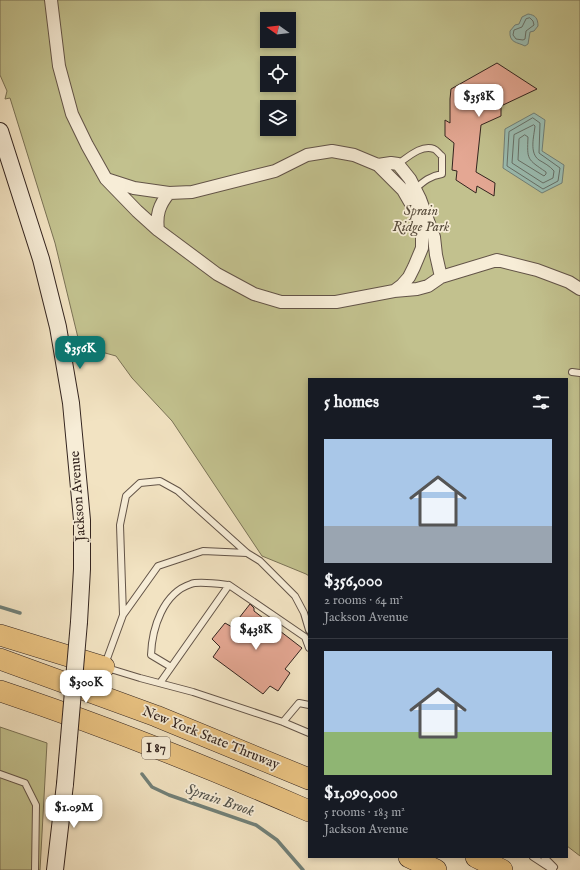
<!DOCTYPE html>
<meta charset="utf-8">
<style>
:root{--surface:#171b24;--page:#20242c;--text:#f1f3f6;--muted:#9ea1a6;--line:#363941;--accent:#0f766e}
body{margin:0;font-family:"IM FELL English",serif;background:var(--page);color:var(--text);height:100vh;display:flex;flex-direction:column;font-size:15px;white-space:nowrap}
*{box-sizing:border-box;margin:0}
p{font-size:13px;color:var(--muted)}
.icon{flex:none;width:22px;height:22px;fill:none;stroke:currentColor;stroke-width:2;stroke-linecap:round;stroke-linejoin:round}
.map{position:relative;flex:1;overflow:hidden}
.drawer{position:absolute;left:308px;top:378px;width:260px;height:480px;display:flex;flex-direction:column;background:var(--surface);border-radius:0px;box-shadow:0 2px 6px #0003}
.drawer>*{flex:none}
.needle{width:26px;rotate:284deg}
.buttons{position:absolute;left:260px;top:12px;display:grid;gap:8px}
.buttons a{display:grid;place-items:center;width:36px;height:36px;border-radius:0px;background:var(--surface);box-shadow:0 2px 6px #0003;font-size:20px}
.price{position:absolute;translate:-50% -34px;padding:0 9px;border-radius:8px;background:#fff;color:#222;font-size:13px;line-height:26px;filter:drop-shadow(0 1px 2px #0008)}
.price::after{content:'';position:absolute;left:50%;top:24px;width:12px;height:9px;margin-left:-6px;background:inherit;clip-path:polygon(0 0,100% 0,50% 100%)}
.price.current{background:var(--accent);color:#fff}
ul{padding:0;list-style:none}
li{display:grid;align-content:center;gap:8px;height:212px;padding:0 16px}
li+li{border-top:1px solid var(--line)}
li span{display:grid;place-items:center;height:124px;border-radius:0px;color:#555}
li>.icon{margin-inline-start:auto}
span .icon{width:72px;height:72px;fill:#fffc;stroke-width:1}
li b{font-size:17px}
h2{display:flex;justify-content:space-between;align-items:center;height:48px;padding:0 16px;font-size:17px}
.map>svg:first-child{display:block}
</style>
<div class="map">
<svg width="580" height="870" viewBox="0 0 580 870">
<rect width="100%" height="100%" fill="#f2e3c2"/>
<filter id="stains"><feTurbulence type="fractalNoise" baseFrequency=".005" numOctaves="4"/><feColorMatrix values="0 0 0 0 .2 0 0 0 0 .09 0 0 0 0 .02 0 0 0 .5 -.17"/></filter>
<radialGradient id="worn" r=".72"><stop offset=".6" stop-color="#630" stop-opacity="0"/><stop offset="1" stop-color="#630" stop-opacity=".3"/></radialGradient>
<path fill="#c2c18e" stroke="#7a7256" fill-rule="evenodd" d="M0 0H580V856L567 846V379H309V576L306 574 262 556 172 421 132 378 116 356 80 346 55 243 10 98 5 99 7 91 0 75ZM267 19H289V41H267ZM267 63H289V85H267ZM267 107H289V129H267Z
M0 727 47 743 40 870H0Z"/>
<path fill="#9bbeb3" stroke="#718078" d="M528 14C535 15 538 18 538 26L534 31 530 32 528 44 525 46C517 42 509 43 510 31L515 25 519 24 522 17Z
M534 113 545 120 542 151 564 165 562 183 542 193 503 168 505 129Z"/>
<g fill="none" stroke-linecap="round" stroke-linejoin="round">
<path stroke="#677169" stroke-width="1" d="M530 18 533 21 534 25 526 31 525 39 523 40 516 39 513 35 514 30 522 27 526 19Z
M533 118 540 123 539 153 560 168 558 181 543 189 507 166 509 132Z
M534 125 535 126C534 136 529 153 539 160 544 163 550 166 554 171L553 178 543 183 512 163 514 135Z
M525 135 528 137C527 160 527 159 546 172V174L544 176 518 160 519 139Z"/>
<path stroke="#718078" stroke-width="3.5" d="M0 607 20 613
M142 774 152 787 169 795 256 825 277 840 303 870"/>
</g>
<path fill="#e4a793" stroke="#33241f" d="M497 63 537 89 501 106V116L481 125 476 172 495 183 494 196 477 186 476 193 456 180 457 171 452 170 454 143 445 136V120L450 123V99L451 89Z
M250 604 254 608V611L302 648 285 669 290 673 278 691 270 686 263 694 213 657 220 647 212 639 225 623 232 627Z"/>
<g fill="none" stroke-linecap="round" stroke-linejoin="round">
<g stroke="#635448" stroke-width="8">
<path id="service" d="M398 164C408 157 422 144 434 149 437 150 439 154 442 156V174C430 176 424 181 415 189
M572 372 580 373
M247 553 203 551 158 566 123 615 104 667 140 678 193 692 283 722 309 733
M229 585 305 637 309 648
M123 615 120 525 126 496 140 483 160 481 178 491 247 553 260 561 295 596 304 613 309 630
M160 683 229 585C220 584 198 581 191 584 163 593 152 628 151 655L171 667
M283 722 299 703 309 705
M0 774 25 783 36 805 35 870
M533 857 553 870
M544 857 554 867"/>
</g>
<g stroke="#635448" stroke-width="14">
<path id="minor" d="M51 0 59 66 72 114 87 145 106 179 137 211 158 230 217 274 254 294 281 302H336L394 291 402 285 409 277 414 267 422 248V232L418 216 403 190 378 165 354 155 332 151 307 155 275 171 192 192 169 193 134 188 106 179
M378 165 391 163 398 164 410 179 420 199 434 237 436 255 441 277
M158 230C156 215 159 205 169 193
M394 291 417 289 428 286 441 277 497 260 537 270 569 282 580 289"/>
</g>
<g stroke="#33241f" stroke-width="18">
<path id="secondary" d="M0 131 41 259 58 327 71 403 82 520V569L79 622
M55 870 65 784"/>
</g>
<g stroke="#33241f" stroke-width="22">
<path id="motorway" d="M0 635 104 667
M0 659 156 716 309 779
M0 691C105 726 208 767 309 811
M409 857 436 870
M476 857 502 870"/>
</g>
<use href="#service" stroke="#f7edd7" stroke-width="6"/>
<use href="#minor" stroke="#f7edd7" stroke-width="12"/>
<use href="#secondary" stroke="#f7edd7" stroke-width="16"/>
<use href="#motorway" stroke="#e9c281" stroke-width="21"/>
<g stroke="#33241f" stroke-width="18" stroke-linecap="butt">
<path id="secondary-bridge" d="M65 784 79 622"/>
</g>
<use href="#secondary-bridge" stroke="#f7edd7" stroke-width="16"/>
</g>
<g text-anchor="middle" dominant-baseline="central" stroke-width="3.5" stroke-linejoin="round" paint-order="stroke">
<rect fill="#f7edd7" stroke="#6e6056" stroke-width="1" x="142" y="737" width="28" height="22" rx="3"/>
<g font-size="13" font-weight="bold" fill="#33241f">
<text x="156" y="748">I 87</text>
</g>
<g font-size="14" font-style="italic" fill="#574b3b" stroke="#f7edd7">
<text x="421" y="211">Sprain<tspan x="421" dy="16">Ridge Park</tspan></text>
</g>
<g font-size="14" fill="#33241f" stroke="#f7edd7">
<text transform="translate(78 496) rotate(-94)">Jackson Avenue</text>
<text transform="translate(211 738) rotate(22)">New York State Thruway</text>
</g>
<g font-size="15" font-style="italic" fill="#52524b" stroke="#f7edd7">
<text transform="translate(220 800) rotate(19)">Sprain Brook</text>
</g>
</g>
<rect width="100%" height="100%" filter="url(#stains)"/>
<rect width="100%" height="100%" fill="url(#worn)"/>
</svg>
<div class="buttons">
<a><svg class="needle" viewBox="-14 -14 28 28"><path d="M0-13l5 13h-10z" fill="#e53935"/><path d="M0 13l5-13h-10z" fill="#9ea1a6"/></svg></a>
<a><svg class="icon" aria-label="locate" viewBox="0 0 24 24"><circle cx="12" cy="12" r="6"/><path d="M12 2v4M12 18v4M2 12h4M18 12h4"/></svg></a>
<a><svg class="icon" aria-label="layers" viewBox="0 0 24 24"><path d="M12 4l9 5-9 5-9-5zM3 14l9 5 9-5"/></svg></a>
</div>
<b class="price" style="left:479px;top:118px">$358K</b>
<b class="price current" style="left:80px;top:370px">$356K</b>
<b class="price" style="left:256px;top:651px">$438K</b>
<b class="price" style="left:86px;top:704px">$300K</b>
<b class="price" style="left:74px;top:829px">$1.09M</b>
<section class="drawer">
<h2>5 homes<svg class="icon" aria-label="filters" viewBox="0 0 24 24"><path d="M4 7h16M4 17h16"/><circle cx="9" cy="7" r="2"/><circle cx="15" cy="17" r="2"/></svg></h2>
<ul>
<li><span style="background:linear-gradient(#a9c7e8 70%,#9aa5b1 0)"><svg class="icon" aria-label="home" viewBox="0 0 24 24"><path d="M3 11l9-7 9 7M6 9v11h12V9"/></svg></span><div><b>$356,000</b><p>2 rooms · 64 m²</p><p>Jackson Avenue</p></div></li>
<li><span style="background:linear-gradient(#a9c7e8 65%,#8fb573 0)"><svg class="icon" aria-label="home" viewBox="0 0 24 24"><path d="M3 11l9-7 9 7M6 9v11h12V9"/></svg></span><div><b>$1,090,000</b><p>5 rooms · 183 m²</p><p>Jackson Avenue</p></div></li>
</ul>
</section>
</div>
